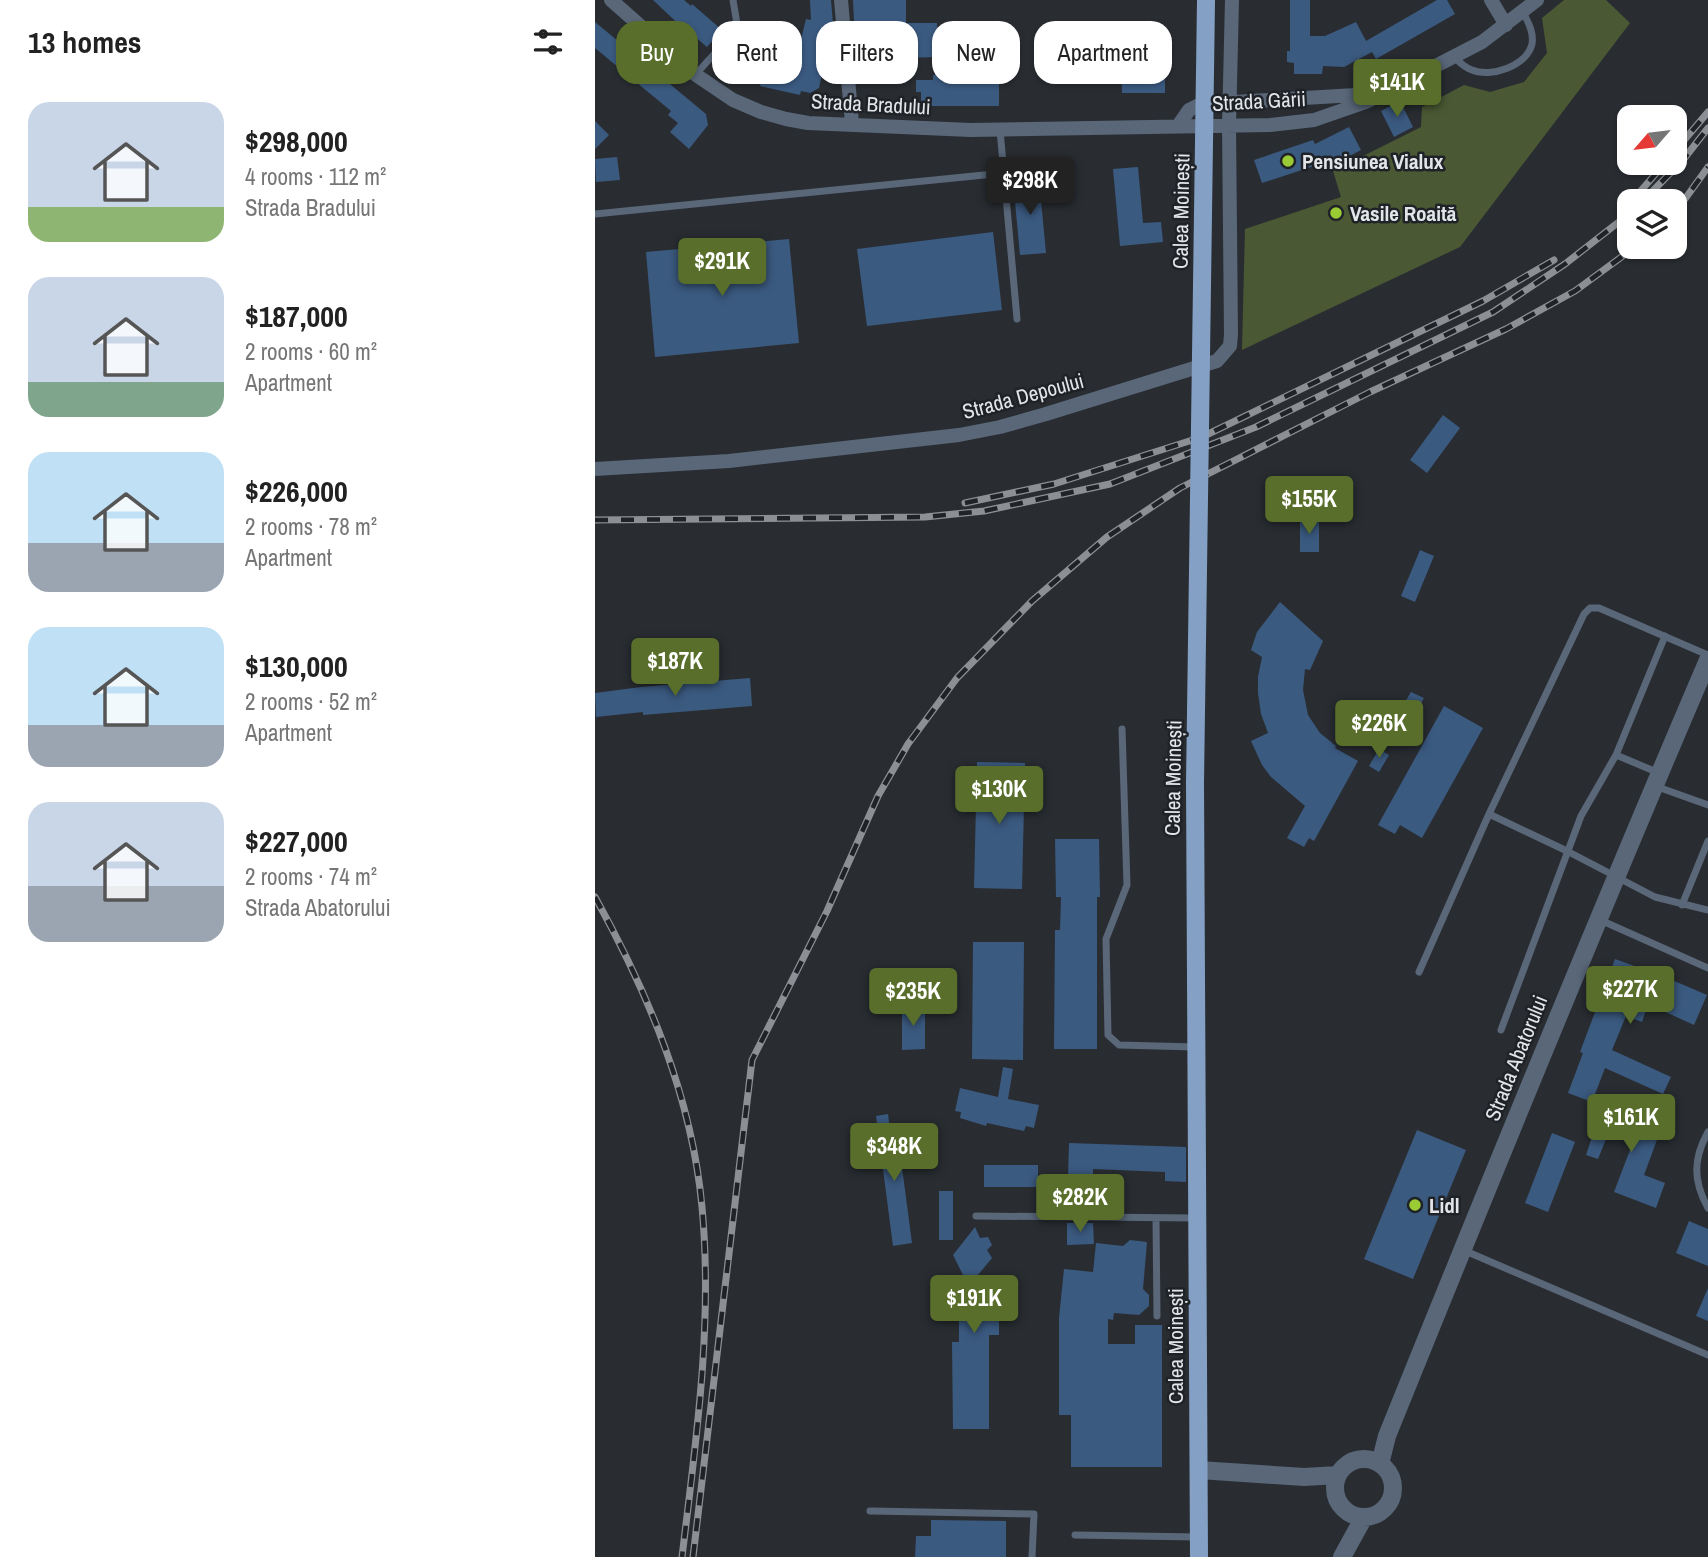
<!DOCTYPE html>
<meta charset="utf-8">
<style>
:root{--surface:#fff;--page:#f6f6f6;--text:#222;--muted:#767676;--accent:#586e2a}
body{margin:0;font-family:"Archivo Narrow",sans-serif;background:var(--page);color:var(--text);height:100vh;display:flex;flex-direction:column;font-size:26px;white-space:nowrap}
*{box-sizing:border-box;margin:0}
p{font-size:23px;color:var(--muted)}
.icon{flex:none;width:38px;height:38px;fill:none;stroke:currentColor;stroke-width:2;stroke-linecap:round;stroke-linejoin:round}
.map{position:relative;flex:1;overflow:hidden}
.details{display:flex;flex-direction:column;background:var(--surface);width:595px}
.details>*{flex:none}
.banner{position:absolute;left:21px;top:21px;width:665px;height:63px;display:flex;gap:14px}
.needle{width:46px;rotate:242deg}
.buttons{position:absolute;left:1022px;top:105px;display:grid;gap:14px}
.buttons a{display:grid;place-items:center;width:70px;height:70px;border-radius:14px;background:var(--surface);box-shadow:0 2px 5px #0004;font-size:35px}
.price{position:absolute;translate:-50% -60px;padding:0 16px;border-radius:7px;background:var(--accent);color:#fff;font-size:23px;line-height:46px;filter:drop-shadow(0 2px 4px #0008)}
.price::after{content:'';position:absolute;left:50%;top:42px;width:21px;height:16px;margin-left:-10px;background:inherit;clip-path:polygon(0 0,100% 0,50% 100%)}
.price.selected{background:#222;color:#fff}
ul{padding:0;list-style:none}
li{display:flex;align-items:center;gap:21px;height:175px;padding:0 28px}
li span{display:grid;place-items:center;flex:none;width:196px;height:140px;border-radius:21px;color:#555}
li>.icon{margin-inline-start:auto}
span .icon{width:84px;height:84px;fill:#fffc;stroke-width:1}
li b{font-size:30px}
h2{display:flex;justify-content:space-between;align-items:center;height:84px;padding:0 28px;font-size:30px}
.tag{padding:0 24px;border-radius:21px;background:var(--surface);box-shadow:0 2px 5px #0004;font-size:24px;line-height:63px}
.tag.selected{background:var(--accent);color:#fff}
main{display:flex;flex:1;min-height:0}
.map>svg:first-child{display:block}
</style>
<main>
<section class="details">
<h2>13 homes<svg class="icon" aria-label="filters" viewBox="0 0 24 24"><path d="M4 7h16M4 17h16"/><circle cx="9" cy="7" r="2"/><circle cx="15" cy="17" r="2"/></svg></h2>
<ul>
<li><span style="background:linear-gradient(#c9d6e8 75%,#8fb573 0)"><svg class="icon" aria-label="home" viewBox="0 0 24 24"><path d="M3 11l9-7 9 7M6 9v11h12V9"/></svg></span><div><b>$298,000</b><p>4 rooms · 112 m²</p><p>Strada Bradului</p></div></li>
<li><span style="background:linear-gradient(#c9d6e8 75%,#7fa58c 0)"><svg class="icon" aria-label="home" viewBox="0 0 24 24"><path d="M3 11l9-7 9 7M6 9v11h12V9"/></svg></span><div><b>$187,000</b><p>2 rooms · 60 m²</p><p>Apartment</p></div></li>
<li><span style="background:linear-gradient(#bfe0f5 65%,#9aa5b1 0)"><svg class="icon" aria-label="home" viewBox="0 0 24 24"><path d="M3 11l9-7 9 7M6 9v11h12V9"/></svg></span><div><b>$226,000</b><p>2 rooms · 78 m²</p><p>Apartment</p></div></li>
<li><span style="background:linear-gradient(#bfe0f5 70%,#9aa5b1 0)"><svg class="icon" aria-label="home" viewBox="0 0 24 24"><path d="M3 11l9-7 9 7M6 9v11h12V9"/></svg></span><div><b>$130,000</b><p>2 rooms · 52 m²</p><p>Apartment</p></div></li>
<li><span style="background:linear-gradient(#c9d6e8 60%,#9aa5b1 0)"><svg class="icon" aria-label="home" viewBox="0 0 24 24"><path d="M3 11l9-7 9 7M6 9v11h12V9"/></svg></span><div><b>$227,000</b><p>2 rooms · 74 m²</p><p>Strada Abatorului</p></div></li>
</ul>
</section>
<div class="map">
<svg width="1113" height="1557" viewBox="0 0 1113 1557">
<rect width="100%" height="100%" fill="#292d32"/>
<path fill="#4a5934" d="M969 0H1011L1035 23 865 247 647 350 650 229 746 197 738 171 826 127 827 107 869 85 895 92 929 82 952 53 947 18Z"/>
<path fill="#3b5a80" d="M58 0H89L96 6 97 4 127 30 112 47 93 31 92 32Z
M215 0H236L238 24 224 88 215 93 206 91 205 95 165 86 166 81 154 80 150 74 158 41 165 43 168 30 178 32 176 45 182 47 179 59 200 64 211 19 216 20Z
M258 0H311V23H342L343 57 266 59V44H260Z
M695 0H715V36H730L761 22 771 41 842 0H852L860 14 781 59 777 52 749 67 728 66 727 74H699V63L692 62V51H695Z
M0 22 111 114 113 125 94 149 75 132 83 123 73 115 76 111 0 48Z
M483 29 565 30V45H483Z
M526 66H570V93H527Z
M338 75H404V106H326V92H321V80H338Z
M805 101 818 127 799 137 786 111Z
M0 121 14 135 0 149Z
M754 127 766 150 733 167 731 162 667 183 659 160 718 140 720 144Z
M22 157 25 180 1 182 0 159Z
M543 167 548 223 566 222 568 242 525 246 518 169Z
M444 179 451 253 425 255 418 181Z
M398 232 407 310 272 326 262 249Z
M194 239 204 343 60 357 51 252Z
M848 415 865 428 832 473 815 460Z
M705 519H724V552H705Z
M825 550 839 556 820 602 806 596Z
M685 602 728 641 715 670 710 669 708 690 713 715 725 733 741 746 740 748 763 761 719 841 714 838 709 847 692 838 710 806 676 777 667 765 656 741 673 733 666 714 663 693V677L667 657 656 650 662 632Z
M155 678 157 706 48 715V712L1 717 0 693 46 687Z
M816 692 829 698 816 721 803 714Z
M849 706 888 728 827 838 805 825 800 834 783 825Z
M784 749 794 755 784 772 774 766Z
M382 762 430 763 427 889 379 888Z
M460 839H504L505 897H502V1049H459L460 930H465L466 897H461Z
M378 942H429L428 1060 377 1059Z
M1020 959 1070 977 1112 995 1099 1025 1053 1004 1047 1022 1031 1016 1017 1050 1076 1077 1068 1094 1010 1068 997 1102 973 1093 988 1053 985 1052Z
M307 1007H330V1049L307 1050Z
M408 1067 418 1069 413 1099 444 1105 439 1128 431 1126 429 1131 392 1123 391 1126 365 1118 366 1112 360 1111 365 1088 403 1097Z
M1012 1103 1044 1114 1042 1121 1066 1129 1049 1175 1070 1183 1061 1208 1019 1192 1038 1142 1013 1134 1003 1159 991 1155 997 1137 1001 1138Z
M293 1114 296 1138 303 1137 317 1243 298 1246 281 1116Z
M822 1130 871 1150 818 1279 769 1259Z
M957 1133 980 1142 953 1212 930 1203Z
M474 1143 591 1147V1182L570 1181V1172L498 1169V1211H472Z
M389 1165H443V1187H389Z
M344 1191H358V1240H344Z
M1094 1221 1113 1229V1266L1081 1253Z
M472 1223H498L499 1244 472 1245Z
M380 1227 385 1238 393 1237 397 1245 392 1250 397 1258 383 1275H404V1335H394V1429H358L357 1342H364V1283H372L358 1255Z
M535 1240 552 1242 548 1289 554 1295V1306L544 1315 519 1313 518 1320 513 1319V1344H540V1325H567V1467H476V1415H464V1318L469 1269 498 1272 501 1243 528 1246Z
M1113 1288V1321L1101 1316Z
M336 1520 411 1521V1557H320L321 1536H336Z"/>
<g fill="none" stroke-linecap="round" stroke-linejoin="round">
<path stroke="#596779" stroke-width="7" d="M859 57C864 62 870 68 877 70 896 78 932 66 937 44 939 32 933 22 928 12
M101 74 131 41 142 24 138 0
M405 130 422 319
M0 214 409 173
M527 729 532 885 511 939 513 1035 524 1045 600 1047
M1021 755 1064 773
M1060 786 1113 805
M894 814 972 851 1060 897 1113 910
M1087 905 1113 841
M1003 919 1113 968
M824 972 894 814 989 614 995 608H1004L1113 655
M906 1030 986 816 1021 755 1070 636
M1113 1132C1098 1159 1098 1181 1113 1208
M381 1216 600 1218
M561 1218 562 1316
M868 1250 1113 1355
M275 1511 439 1514 437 1557
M480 1535 603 1537"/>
<path stroke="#596779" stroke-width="14" d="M16 0 101 75 138 100 166 112 191 119 213 123 376 130 675 125 719 120 771 102 887 42 942 0
M246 0 257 123
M896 0 911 25
M583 126 594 110 606 104 778 94
M0 469 134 461 364 435 405 427 451 414 622 361 635 346 636 334 634 126 637 0"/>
<path stroke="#596779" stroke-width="18" d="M740 1488a29 29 0 1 1 58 0a29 29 0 1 1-58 0Z
M785 1464 792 1436C897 1176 1003 917 1113 660
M604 1470 709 1477 743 1475
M747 1557 769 1517"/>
<path stroke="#84a1c5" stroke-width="18" d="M600 783 604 1557"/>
<g stroke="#8c9094" stroke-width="7">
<path id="rail" d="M1080 151 1113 112
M1037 201 1070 163
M1048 201 1088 160 1113 128
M1080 209 1090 199 1113 167
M370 503 459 484 607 437 888 301 959 260
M0 520 330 517 389 511 515 484 661 427 898 312 970 264 1034 214
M0 897C53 993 97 1097 107 1207 118 1324 101 1441 87 1557
M98 1557 157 1060 232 911 283 796 313 744 362 678 437 601 512 537 585 488 775 392 911 329 980 291 1040 247"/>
</g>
<use href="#rail" stroke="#1f2328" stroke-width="4.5" stroke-dasharray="13" stroke-linecap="butt"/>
<path stroke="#84a1c5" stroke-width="18" d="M600 783 611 0"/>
</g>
<g fill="#9acb34" stroke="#1f2328" stroke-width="2.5">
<circle cx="693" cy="161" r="7"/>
<circle cx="741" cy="213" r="7"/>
<circle cx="820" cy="1205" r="7"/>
</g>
<g text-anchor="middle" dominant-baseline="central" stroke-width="5" stroke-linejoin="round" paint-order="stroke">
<g font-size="21" fill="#e3e6e9" stroke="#1f2328">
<text transform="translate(664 101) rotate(-3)">Strada Gării</text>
<text transform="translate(276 104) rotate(3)">Strada Bradului</text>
<text transform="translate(586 211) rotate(-89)">Calea Moinești</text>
<text transform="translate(428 396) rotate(-15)">Strada Depoului</text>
<text transform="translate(578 778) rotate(-89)">Calea Moinești</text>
<text transform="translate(921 1058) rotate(-68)">Strada Abatorului</text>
<text transform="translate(580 1346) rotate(-90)">Calea Moinești</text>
</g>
<g font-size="21" font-weight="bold" fill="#e3e6e9" stroke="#1f2328" text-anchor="start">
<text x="707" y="161">Pensiunea Vialux</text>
<text x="755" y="213">Vasile Roaită</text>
<text x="834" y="1205">Lidl</text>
</g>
</g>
</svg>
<div class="buttons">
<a><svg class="needle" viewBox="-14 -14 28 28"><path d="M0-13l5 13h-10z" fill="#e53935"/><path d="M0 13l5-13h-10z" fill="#767676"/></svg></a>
<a><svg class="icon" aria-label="layers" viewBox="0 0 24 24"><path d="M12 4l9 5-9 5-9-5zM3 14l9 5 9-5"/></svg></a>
</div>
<b class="price" style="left:802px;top:119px">$141K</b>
<b class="price selected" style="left:435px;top:217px">$298K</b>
<b class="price" style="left:127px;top:298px">$291K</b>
<b class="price" style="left:714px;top:536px">$155K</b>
<b class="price" style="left:80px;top:698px">$187K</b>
<b class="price" style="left:784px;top:760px">$226K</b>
<b class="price" style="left:404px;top:826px">$130K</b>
<b class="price" style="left:1035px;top:1026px">$227K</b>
<b class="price" style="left:318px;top:1028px">$235K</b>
<b class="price" style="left:1036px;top:1154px">$161K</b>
<b class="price" style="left:299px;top:1183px">$348K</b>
<b class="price" style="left:485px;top:1234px">$282K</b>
<b class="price" style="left:379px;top:1335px">$191K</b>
<div class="banner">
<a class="tag selected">Buy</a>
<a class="tag">Rent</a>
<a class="tag">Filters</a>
<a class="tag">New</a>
<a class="tag">Apartment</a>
</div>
</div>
</main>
